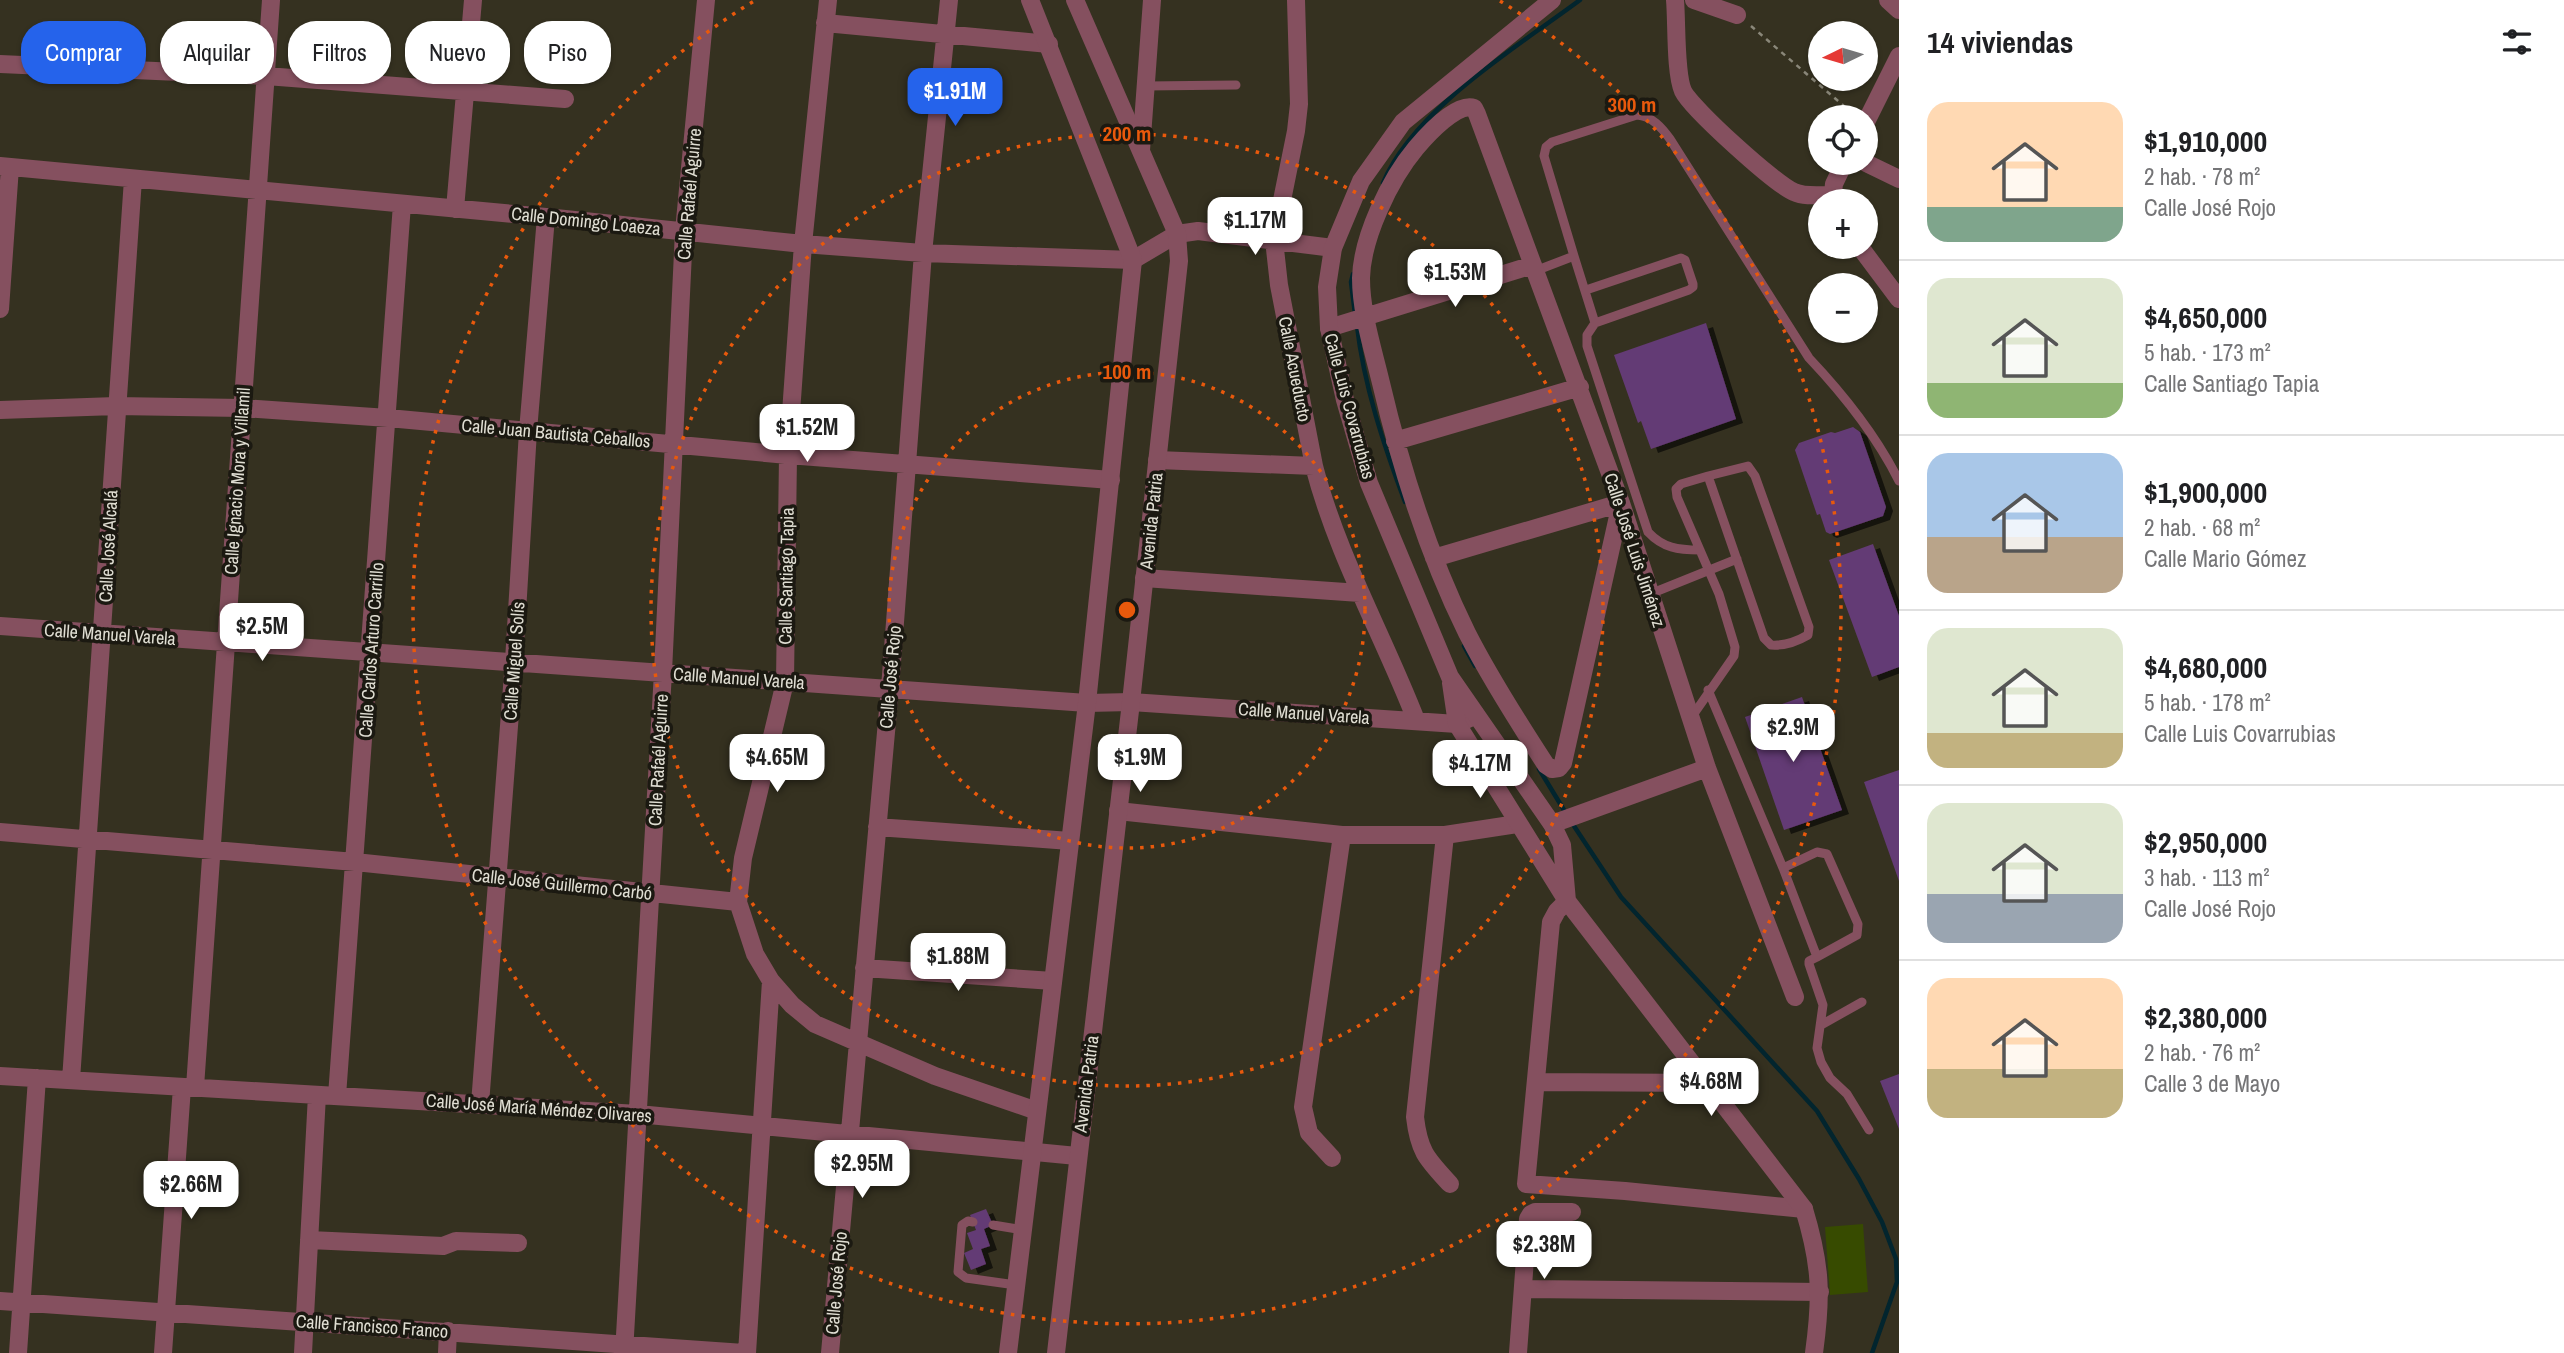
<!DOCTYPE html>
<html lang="es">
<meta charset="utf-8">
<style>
:root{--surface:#fff;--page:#f6f6f6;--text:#202124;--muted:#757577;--line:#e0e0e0;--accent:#2563eb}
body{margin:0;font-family:"Archivo Narrow",sans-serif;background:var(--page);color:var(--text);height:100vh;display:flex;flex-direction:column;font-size:26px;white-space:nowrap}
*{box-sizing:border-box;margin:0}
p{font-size:23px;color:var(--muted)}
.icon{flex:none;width:38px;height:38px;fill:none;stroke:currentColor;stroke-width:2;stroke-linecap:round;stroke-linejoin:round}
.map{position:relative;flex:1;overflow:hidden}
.details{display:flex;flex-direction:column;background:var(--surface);width:665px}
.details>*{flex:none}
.hud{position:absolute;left:21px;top:21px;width:665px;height:63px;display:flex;gap:14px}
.needle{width:46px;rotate:265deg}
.tools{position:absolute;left:1808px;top:21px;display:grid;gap:14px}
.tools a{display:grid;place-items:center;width:70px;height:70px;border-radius:50%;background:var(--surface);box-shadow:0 2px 5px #0004;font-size:35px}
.price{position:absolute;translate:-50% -60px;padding:0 16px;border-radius:14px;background:#fff;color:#222;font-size:23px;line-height:46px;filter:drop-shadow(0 2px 4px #0008)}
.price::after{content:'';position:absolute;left:50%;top:42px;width:21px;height:16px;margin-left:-10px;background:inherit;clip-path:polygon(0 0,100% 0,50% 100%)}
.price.on{background:var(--accent);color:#fff}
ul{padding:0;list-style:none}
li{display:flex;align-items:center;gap:21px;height:175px;padding:0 28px}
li+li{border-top:2px solid var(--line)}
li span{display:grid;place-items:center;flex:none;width:196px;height:140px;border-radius:21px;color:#555}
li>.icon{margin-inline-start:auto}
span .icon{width:84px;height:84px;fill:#fffc;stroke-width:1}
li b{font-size:30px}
h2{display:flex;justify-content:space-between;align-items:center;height:84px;padding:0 28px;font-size:30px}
.pill{padding:0 24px;border-radius:28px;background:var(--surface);box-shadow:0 2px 5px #0004;font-size:24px;line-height:63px}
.pill.on{background:var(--accent);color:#fff}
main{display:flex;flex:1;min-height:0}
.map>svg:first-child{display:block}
</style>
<main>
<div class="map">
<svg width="1899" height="1353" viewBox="0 0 1899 1353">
<defs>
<filter id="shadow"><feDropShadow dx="7" dy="4" stdDeviation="0" flood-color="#0009"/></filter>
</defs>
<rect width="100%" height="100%" fill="#353120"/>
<path fill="#374b00" d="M1863 1224 1868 1292 1830 1295 1825 1227Z"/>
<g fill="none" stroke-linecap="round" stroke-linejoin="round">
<path stroke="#02252e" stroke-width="4.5" d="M1383 183C1414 109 1517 47 1580 0
M1353 274 1351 282 1355 314
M1357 326C1364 386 1384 446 1405 502
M1464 646 1475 666
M1539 769 1567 815
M1572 823 1621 897 1817 1111 1859 1179 1882 1222 1896 1259 1897 1282 1872 1353"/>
</g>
<path fill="#643a74" filter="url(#shadow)" d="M1706 323 1736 419 1651 449 1641 421 1638 423 1614 355Z
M1853 427 1860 432 1886 507 1883 516 1830 534 1826 532 1820 514 1817 515 1795 450 1799 443 1831 432 1835 433Z
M1873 544 1899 616V667L1872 677 1829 560Z
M1802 697 1842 810 1784 830 1745 717Z
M1899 770V881L1864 782Z
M1899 1074V1129L1880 1081Z
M986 1209 993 1225 984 1229 990 1246 981 1249 986 1264 971 1270 964 1253 973 1249 967 1233 976 1230 970 1215Z"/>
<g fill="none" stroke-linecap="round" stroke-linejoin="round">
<path stroke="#8a8779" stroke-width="2.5" stroke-dasharray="5 5" stroke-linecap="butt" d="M1751 26 1852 113"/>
<path stroke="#85505f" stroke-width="9" d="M1146 86 1236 85
M1574 256 1544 156 1546 147 1552 142 1637 115C1652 116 1662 128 1670 139L1809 358C1844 395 1876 435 1899 481
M1535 271 1574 256 1595 323 1689 290 1693 287V284L1685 260 1681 258 1586 290
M1595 323 1587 335V346L1648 532C1663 548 1678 550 1700 550
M1748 466 1755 476 1809 627 1808 635C1796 642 1784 646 1771 645L1764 638 1708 476Z
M1650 594 1737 559
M1708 690 1783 868 1817 957 1857 935 1858 924 1827 854 1817 852 1783 868
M1691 718 1734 656 1735 647 1719 594 1677 497 1676 489 1681 484 1708 476
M1817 957 1809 961V964L1823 1005 1817 1048 1821 1062 1830 1078 1847 1094 1869 1130
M1821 1025 1862 1002
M973 1222 968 1221 962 1225 958 1272 966 1278 1016 1285
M993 1225 1023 1230"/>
<path stroke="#85505f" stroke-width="18" d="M828 0 803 244 788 455 785 682 743 858 738 902 755 954 771 981 792 1005 815 1024 935 1076 1037 1111
M1296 0 1299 104 1296 131 1274 240 1279 285 1314 466C1337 555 1383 635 1416 720
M1675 0C1677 22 1675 73 1683 91 1691 108 1776 185 1794 192 1805 197 1819 195 1831 195
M1694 0 1737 15
M825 23 1049 44
M0 64 266 76 565 99
M1866 122 1899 56
M1141 150 1152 0
M1866 163 1899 179
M0 166 546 217 803 244 923 253 1133 260 1177 234 1198 231 1333 248
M1832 201 1834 184 1844 163
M455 209 473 0
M1860 247 1899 299
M0 309 10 167
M1329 328 1533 265
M0 410 116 406 242 408 388 418 788 455 1111 480
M1395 441 1580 387
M1157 460 1314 466
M1434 558 1621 503 1563 763 1559 768 1552 769 1546 765C1518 722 1490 678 1467 633 1428 554 1401 468 1381 383 1373 349 1361 313 1361 278 1362 237 1390 179 1416 148 1427 135 1457 102 1474 108L1477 114 1621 503 1707 768 1795 997
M1144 578 1360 593
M0 626 1087 703 1131 702 1457 724 1476 715
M1118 811 1342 835H1445L1517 824
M1552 824 1707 768
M877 827 1070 841
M0 832 355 862 738 902
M1445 835 1415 1117C1419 1152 1427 1159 1450 1184
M1567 901 1557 911 1551 922 1526 1184 1625 1191 1804 1209
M864 968 1053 981
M0 1076 638 1114 1077 1156
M71 1080 133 179
M1537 1082 1709 1083
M195 1087 271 0
M337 1096 402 204
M480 1104 514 661 528 431 546 217
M1332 1158 1309 1133 1303 1107 1342 835
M309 1240 443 1246 456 1241 518 1243
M1525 1289 1820 1292
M0 1301 744 1353
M18 1353 37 1078
M163 1353 182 1087
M303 1353 317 1095
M447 1353 448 1331
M624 1353 663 672 684 231 706 0
M747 1353 771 981
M830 1353 890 688 923 253 949 0
M1518 1353 1528 1219 1531 1214 1535 1212H1572"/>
<path stroke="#85505f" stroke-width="18" d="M1552 0 1403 122 1361 181 1333 248 1327 287 1329 328 1345 400 1369 483 1450 677 1552 824 1562 845 1567 901
M1888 0 1899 10
M1451 683 1457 724 1567 901 1804 1209C1821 1265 1822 1295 1814 1353
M1008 1353 1087 703 1133 260 1030 0
M1056 1353 1131 702 1179 261 1177 234 1075 0"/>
</g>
<g fill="none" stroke="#e8590c" stroke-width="3.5" stroke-dasharray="3.5 7">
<circle cx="1127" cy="610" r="238"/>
<circle cx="1127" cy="610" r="476"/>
<path d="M1500 1A714 714 0 1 1 754 1"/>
</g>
<g text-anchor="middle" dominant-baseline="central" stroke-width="7" stroke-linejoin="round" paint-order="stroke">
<g font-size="18" fill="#e0ded3" stroke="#1b1911">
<text transform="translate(689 194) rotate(-85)">Calle Rafaél Aguirre</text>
<text transform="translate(586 221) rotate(6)">Calle Domingo Loaeza</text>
<text transform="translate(1295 369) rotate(79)">Calle Acueducto</text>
<text transform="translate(1350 406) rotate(75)">Calle Luis Covarrubias</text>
<text transform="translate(556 433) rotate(5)">Calle Juan Bautista Ceballos</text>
<text transform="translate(237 481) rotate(-86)">Calle Ignacio Mora y Villamil</text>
<text transform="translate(1151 521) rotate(-84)">Avenida Patria</text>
<text transform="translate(108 546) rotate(-87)">Calle José Alcalá</text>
<text transform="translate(1635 550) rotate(72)">Calle José Luis Jiménez</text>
<text transform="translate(786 576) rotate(-89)">Calle Santiago Tapia</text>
<text transform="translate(110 634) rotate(4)">Calle Manuel Varela</text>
<text transform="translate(371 650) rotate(-86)">Calle Carlos Arturo Carrillo</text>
<text transform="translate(514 661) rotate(-86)">Calle Miguel Solís</text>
<text transform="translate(890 677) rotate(-85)">Calle José Rojo</text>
<text transform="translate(739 678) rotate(4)">Calle Manuel Varela</text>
<text transform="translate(1304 713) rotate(4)">Calle Manuel Varela</text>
<text transform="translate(658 760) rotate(-87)">Calle Rafaél Aguirre</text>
<text transform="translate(562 884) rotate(6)">Calle José Guillermo Carbó</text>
<text transform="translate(1086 1084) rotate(-83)">Avenida Patria</text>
<text transform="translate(539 1108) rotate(4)">Calle José María Méndez Olivares</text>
<text transform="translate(836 1283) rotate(-85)">Calle José Rojo</text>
<text transform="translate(372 1326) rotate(4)">Calle Francisco Franco</text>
</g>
</g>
<circle cx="1127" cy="610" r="10" fill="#e8590c" stroke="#1b1911" stroke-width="3.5"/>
<g font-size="21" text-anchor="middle" font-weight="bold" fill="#e8590c" stroke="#1b1911" stroke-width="7" stroke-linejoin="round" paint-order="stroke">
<text x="1632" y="112">300 m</text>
<text x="1127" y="141">200 m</text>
<text x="1127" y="379">100 m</text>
</g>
</svg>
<div class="tools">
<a><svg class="needle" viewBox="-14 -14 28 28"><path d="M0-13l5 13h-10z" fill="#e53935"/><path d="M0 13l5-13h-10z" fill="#757577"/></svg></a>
<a><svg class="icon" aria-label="locate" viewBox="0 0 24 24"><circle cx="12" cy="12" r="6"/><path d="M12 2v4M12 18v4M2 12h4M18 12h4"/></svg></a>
<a>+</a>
<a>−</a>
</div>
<b class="price on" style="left:955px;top:128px">$1.91M</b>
<b class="price" style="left:1255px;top:257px">$1.17M</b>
<b class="price" style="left:1455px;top:309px">$1.53M</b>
<b class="price" style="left:807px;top:464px">$1.52M</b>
<b class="price" style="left:262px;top:663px">$2.5M</b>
<b class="price" style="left:1793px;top:764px">$2.9M</b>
<b class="price" style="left:777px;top:794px">$4.65M</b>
<b class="price" style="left:1140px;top:794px">$1.9M</b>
<b class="price" style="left:1480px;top:800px">$4.17M</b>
<b class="price" style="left:958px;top:993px">$1.88M</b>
<b class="price" style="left:1711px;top:1118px">$4.68M</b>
<b class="price" style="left:862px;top:1200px">$2.95M</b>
<b class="price" style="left:191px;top:1221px">$2.66M</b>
<b class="price" style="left:1544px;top:1281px">$2.38M</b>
<div class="hud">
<a class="pill on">Comprar</a>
<a class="pill">Alquilar</a>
<a class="pill">Filtros</a>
<a class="pill">Nuevo</a>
<a class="pill">Piso</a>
</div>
</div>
<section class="details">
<h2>14 viviendas<svg class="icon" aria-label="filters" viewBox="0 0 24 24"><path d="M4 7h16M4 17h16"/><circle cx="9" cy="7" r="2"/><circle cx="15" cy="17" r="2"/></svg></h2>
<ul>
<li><span style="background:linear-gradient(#ffd9b3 75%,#7fa58c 0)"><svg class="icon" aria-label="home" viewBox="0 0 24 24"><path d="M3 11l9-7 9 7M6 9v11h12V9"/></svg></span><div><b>$1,910,000</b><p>2 hab. · 78 m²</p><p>Calle José Rojo</p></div></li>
<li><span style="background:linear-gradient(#dfe7d0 75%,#8fb573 0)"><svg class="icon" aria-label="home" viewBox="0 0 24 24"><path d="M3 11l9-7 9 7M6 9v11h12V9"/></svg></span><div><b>$4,650,000</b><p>5 hab. · 173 m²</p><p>Calle Santiago Tapia</p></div></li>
<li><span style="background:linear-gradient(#a9c7e8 60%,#b9a48a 0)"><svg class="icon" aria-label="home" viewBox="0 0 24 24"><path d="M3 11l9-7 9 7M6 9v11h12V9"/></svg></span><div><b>$1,900,000</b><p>2 hab. · 68 m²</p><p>Calle Mario Gómez</p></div></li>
<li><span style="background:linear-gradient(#dfe7d0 75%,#c2b280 0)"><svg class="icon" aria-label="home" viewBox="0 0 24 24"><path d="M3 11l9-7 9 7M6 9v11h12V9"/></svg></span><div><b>$4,680,000</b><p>5 hab. · 178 m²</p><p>Calle Luis Covarrubias</p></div></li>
<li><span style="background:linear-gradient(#dfe7d0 65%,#9aa5b1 0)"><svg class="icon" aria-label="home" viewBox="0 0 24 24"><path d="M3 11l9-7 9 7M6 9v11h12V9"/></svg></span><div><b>$2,950,000</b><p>3 hab. · 113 m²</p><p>Calle José Rojo</p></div></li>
<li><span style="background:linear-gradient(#ffd9b3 65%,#c2b280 0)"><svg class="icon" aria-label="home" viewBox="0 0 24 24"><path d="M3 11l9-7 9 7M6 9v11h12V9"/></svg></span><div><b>$2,380,000</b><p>2 hab. · 76 m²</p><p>Calle 3 de Mayo</p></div></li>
</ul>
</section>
</main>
